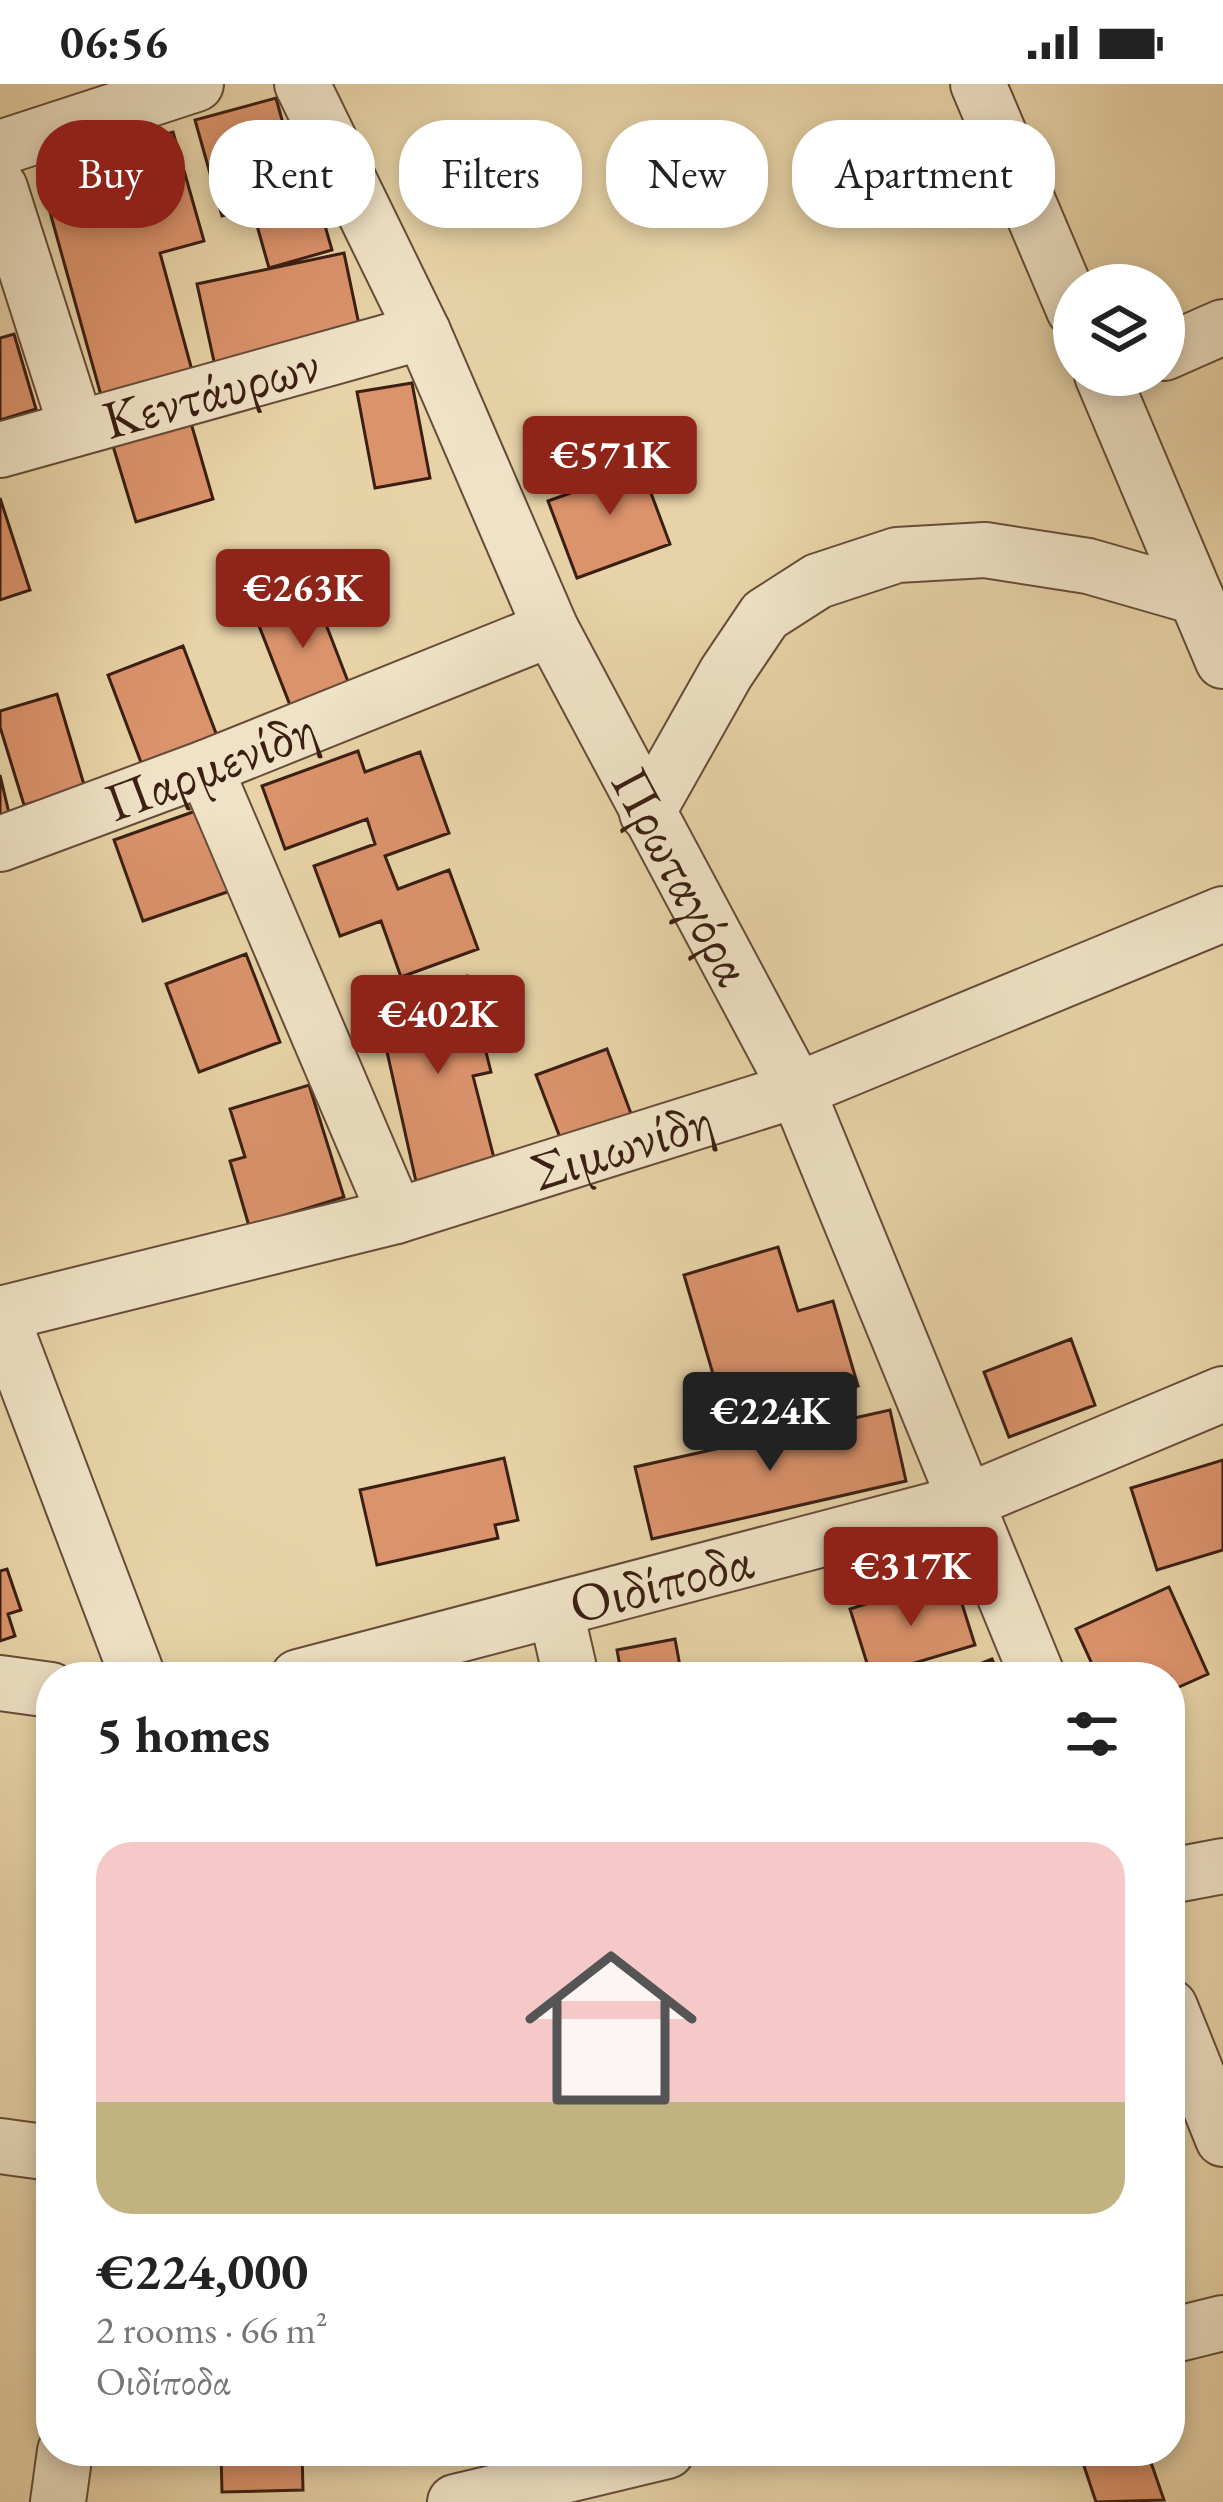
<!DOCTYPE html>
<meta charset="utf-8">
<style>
:root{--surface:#fff;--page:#f6f6f6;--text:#222;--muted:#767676;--line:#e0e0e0;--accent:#8f2418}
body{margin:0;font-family:"EB Garamond",serif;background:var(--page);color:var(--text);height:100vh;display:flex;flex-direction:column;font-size:45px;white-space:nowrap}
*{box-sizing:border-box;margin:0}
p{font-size:39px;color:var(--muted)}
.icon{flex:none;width:66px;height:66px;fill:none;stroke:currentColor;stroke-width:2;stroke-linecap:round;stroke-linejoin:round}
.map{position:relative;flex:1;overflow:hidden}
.panel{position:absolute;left:36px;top:1578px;width:1149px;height:804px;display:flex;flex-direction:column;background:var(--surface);border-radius:48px;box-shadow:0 6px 18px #0003}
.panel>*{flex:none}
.top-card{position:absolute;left:36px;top:36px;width:1152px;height:108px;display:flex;gap:24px}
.buttons{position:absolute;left:1053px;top:180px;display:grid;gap:24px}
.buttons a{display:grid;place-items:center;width:132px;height:132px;border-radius:50%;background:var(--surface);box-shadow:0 6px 18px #0003;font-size:60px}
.price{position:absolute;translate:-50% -102px;padding:0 27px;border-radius:12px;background:var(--accent);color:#fff;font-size:39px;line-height:78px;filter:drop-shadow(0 3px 6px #0008)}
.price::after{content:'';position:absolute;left:50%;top:72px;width:36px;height:27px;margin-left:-18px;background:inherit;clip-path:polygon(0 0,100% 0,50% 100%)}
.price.current{background:#222;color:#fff}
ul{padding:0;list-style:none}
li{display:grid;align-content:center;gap:24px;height:636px;padding:0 60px}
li+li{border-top:3px solid var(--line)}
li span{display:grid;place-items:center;height:372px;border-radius:36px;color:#555}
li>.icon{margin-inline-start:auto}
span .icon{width:216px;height:216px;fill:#fffc;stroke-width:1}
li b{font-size:51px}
h2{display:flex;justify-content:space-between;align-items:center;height:144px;padding:0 60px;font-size:51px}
.tag{padding:0 42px;border-radius:48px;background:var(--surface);box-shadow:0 6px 18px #0003;font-size:42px;line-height:108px}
.tag.current{background:var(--accent);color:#fff}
.status{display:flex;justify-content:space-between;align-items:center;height:84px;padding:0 60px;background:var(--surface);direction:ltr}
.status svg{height:33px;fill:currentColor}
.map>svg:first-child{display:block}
</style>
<div class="status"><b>06:56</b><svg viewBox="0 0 49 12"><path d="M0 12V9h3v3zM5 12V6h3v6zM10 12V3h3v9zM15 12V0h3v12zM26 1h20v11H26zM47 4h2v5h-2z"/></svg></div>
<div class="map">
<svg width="1223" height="2418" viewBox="0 0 1223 2418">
<rect width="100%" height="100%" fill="#e7d3a7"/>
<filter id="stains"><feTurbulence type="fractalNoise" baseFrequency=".00167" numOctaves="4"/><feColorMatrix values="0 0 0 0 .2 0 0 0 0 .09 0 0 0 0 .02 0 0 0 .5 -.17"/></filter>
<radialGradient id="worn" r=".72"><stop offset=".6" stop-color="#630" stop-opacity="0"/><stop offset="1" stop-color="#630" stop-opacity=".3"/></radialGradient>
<path fill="#db936c" stroke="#3b1f13" stroke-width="3" d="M276 14 296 87 308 83 332 166 269 184 252 124 222 132 195 36Z
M173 48 204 157 160 169 193 290 102 315 38 85Z
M344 169 361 250 215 282 197 200Z
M14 250 36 325 0 336V254Z
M412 299 430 394 375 404 357 308Z
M191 339 213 415 136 438 113 362Z
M636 369 670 460 577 494 548 417 596 400 591 386Z
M0 414 30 506 0 516Z
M315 512 349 600 290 621 256 534Z
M183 562 217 652 142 681 108 591Z
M57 610 85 704 24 721 0 643V627Z
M358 667 365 688 420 668 449 749 385 772 398 805 449 786 478 865 401 893 381 837 340 852 314 782 375 760 367 735 285 765 262 702Z
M0 691 9 729 0 731Z
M204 724 233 806 143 837 114 756Z
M246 870 280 958 199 988 166 900Z
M467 892 491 988 473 992 496 1082 417 1102 375 914Z
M607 965 639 1051 569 1077 536 991Z
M309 1001 344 1113 249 1142 230 1077 245 1073 230 1025Z
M778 1163 798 1227 833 1217 858 1302 798 1320 790 1294 720 1314 684 1191Z
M1071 1255 1095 1321 1009 1353 984 1288Z
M890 1326 906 1397 652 1455 635 1383Z
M504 1374 518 1436 495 1441 498 1454 377 1481 360 1406Z
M1223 1376V1466L1157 1486 1131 1404Z
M7 1485 21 1526 8 1530 15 1552 0 1557V1487Z
M922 1502 926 1513 957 1504 975 1561 871 1592 850 1525Z
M1169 1503 1208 1590 1170 1607V1593H1098L1076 1545Z
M675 1555 682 1593H622L617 1566Z
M992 1575 1000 1593H948Z
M221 2367H302L303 2406 222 2408Z
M1079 2367H1147L1164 2416 1096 2418Z"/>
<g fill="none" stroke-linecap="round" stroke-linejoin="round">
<g stroke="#664c38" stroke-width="58">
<g id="minor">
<path id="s1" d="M302 0 423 248 551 545 797 1006 1038 1593"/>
<path d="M978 0 1074 226"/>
<path d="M0 64 196 0"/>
<path d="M0 104 76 342"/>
<path d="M1164 269 1223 243"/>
<path d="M1102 291 1223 577"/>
<path id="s2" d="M0 366 423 248"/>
<path d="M205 684 396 1132"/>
<path d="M647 729 726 589 765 531 818 497 897 471 985 466 1088 482 1196 513"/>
<path id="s3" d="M0 760 205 684 551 545"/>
<path d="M0 1229 138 1593"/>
<path id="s4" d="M0 1230 396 1132 797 1006 1223 830"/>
<path d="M556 1528 571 1593"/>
<path id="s5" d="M298 1593 968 1417 1223 1310"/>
<path d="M0 1599 51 1606"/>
<path d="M1170 1792 1223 1782"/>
<path d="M1170 1923 1223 2055"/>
<path d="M0 2062 51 2069"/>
<path d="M1170 2252 1223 2239"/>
<path d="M58 2418 65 2367"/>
<path d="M455 2418 667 2367"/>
</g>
</g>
<use href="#minor" stroke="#efe2c6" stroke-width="54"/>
</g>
<g text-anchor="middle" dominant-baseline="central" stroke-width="9" stroke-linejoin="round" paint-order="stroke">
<g font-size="54" fill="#3b1f13" stroke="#efe2c6">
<text stroke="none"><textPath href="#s2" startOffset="219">Κεντάυρων</textPath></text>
<text stroke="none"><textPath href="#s3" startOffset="225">Παρμενίδη</textPath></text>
<text stroke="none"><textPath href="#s1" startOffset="879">Πρωταγόρα</textPath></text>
<text stroke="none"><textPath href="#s4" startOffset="645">Σιμωνίδη</textPath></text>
<text stroke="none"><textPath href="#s5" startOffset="375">Οιδίποδα</textPath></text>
</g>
</g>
<rect width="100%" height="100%" filter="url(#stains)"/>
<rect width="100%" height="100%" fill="url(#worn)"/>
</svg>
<div class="buttons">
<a><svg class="icon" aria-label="layers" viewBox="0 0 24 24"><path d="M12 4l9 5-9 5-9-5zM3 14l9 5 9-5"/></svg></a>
</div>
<b class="price" style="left:610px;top:434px">€571K</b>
<b class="price" style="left:303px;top:567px">€263K</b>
<b class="price" style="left:438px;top:993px">€402K</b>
<b class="price current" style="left:770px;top:1390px">€224K</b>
<b class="price" style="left:911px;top:1545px">€317K</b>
<div class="top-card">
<a class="tag current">Buy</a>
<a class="tag">Rent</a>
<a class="tag">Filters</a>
<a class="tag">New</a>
<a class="tag">Apartment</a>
</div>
<section class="panel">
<h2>5 homes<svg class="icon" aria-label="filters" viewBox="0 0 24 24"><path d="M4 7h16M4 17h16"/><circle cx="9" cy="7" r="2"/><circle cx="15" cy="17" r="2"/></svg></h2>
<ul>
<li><span style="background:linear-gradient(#f6c9c9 70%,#c2b280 0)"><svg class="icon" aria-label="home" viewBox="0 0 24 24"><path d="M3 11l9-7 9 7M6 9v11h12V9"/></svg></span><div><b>€224,000</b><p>2 rooms · 66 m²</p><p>Οιδίποδα</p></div></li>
</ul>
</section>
</div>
